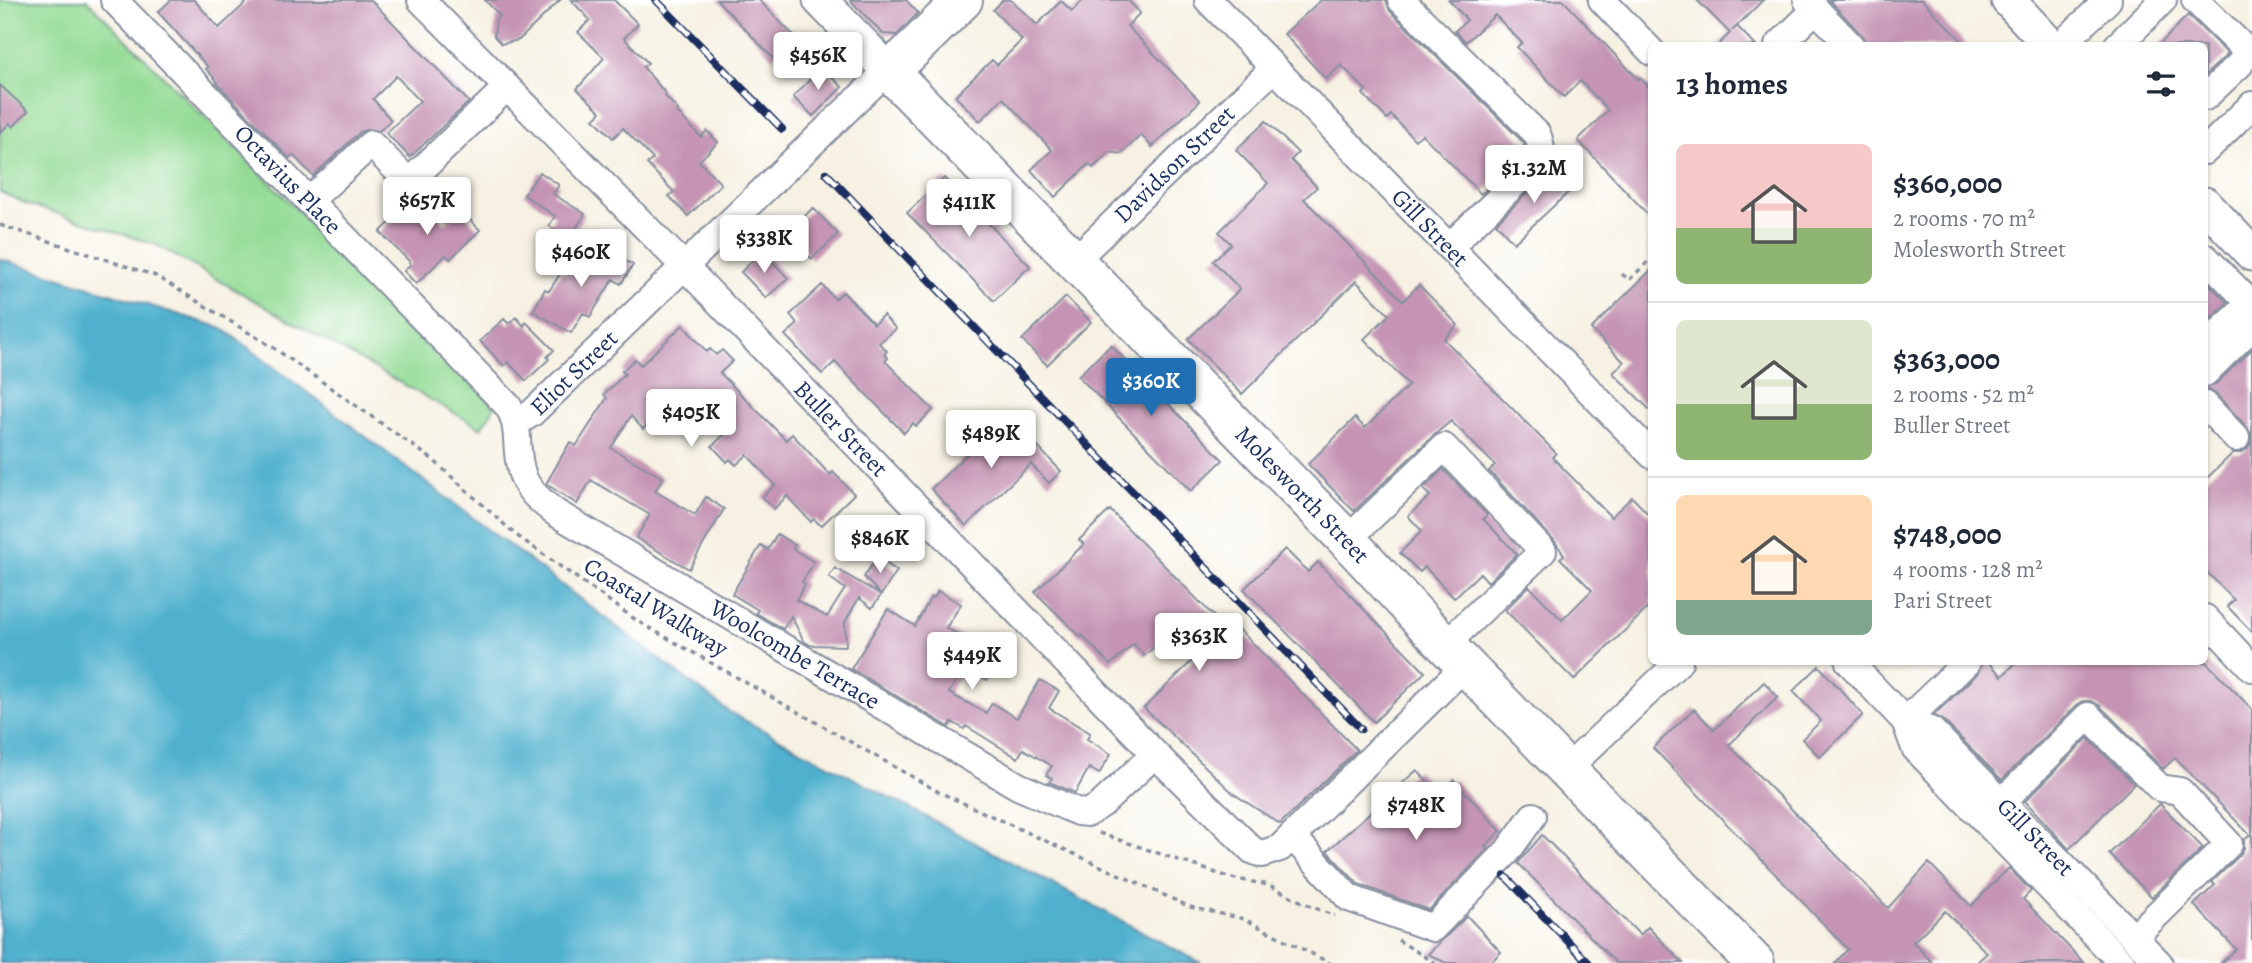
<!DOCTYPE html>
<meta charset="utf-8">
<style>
:root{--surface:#fff;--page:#f2f2f3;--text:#1f2937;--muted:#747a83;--line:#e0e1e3;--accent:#1f6fb2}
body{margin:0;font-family:Alegreya,serif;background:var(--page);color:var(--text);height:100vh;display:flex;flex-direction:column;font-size:26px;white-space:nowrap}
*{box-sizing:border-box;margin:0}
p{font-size:23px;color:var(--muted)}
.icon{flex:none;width:38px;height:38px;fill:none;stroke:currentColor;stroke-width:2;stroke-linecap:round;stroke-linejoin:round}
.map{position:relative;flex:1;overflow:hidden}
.drawer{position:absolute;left:1648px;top:42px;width:560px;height:623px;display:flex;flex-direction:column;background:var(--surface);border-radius:10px;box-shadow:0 2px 5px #0004}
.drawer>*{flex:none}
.price{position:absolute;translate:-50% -60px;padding:0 16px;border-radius:7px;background:#fff;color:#222;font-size:23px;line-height:46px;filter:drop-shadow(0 2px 4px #0008)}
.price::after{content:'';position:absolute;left:50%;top:42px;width:21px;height:16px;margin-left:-10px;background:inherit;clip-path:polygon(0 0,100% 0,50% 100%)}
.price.on{background:var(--accent);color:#fff}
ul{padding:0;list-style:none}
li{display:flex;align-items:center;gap:21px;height:175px;padding:0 28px}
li+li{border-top:2px solid var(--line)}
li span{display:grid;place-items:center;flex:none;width:196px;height:140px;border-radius:10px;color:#555}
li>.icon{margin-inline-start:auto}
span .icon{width:84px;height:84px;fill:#fffc;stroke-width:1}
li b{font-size:30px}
h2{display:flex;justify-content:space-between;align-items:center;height:84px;padding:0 28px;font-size:30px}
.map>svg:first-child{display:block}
</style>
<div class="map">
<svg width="2252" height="963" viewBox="0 0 2252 963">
<rect width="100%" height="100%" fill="#fff"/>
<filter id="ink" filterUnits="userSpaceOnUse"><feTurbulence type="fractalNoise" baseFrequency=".0143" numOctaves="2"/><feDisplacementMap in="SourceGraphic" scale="14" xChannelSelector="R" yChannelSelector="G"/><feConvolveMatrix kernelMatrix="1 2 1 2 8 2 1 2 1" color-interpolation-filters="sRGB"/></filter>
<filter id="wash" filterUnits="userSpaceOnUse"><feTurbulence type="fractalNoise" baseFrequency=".00686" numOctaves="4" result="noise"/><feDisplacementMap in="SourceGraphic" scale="28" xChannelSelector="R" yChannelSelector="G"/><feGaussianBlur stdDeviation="1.57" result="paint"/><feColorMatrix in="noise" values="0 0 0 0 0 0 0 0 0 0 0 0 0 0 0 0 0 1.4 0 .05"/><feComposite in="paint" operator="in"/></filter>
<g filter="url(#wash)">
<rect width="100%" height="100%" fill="#f6f1e2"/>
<path fill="#94dc96" stroke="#58867a" stroke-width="2" d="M0 0H87L495 407 481 428 154 244 27 204 0 192Z"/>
<path fill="#4fb1ce" stroke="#357096" stroke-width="2" d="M0 259 222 328 731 713 1201 963H0Z"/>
<g id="blocks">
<path fill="#c594b4" d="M171 0H194L219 28 249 0H371L469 102 410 157 386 133 420 101 396 76 373 99 391 120 379 131 368 129 360 132 313 176 293 155 289 158 217 83 218 82 206 69 208 67 158 12Z
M485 0H560L519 40 501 44 494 36 496 19 500 16Z
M571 0H614L638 24 624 38 648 63 643 67 666 94 665 96 678 110 676 111 701 137 707 131 718 142 699 161 721 184 688 216 669 196 674 192 647 164 653 159 623 128 613 138 594 119 601 112 577 89 604 58 578 32 590 20Z
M717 0H759L795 37 773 58Z
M850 0H906L918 13 897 35 883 34Z
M1003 0H1011L1037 25 1061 1 1072 11 1083 0H1128L1140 13 1127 26 1200 101 1152 147 1141 135 1121 154 1110 152 1093 168 1089 164 1055 197 1031 170 1052 150 1003 98 980 121 955 96 992 60 997 65 1022 40 993 10Z
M1321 0H1386L1390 11 1524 143 1523 154 1481 194 1422 134 1415 140 1391 115 1387 119 1363 94 1366 90 1341 65 1326 79 1284 34Z
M1449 0H1563L1639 80 1640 78 1652 90V219L1578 140 1608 110 1580 81 1564 97 1517 47 1522 43 1495 15 1466 42 1455 31 1467 20Z
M1697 0H1763L1732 31 1737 26 1756 46H1717L1730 33Z
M1829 0H1922L1967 46H1867L1862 35Z
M2188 15 2228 54 2205 75V46H2158Z
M822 67 842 87 813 116 793 97Z
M0 85 28 111 13 127 10 123 0 133Z
M1266 121 1298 153 1291 160 1317 187 1304 199 1403 301 1419 285 1458 325 1444 339 1556 453 1552 457 1611 517 1632 497 1652 518V604L1574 680 1505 610 1529 586 1562 620 1592 590 1560 558 1564 555 1554 540 1489 471 1495 465 1451 421 1433 436 1354 511 1308 464 1355 418 1365 428 1409 385 1364 339 1389 315 1356 281 1242 394 1188 339 1240 289 1213 261 1231 244 1219 232 1268 183 1236 150Z
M1552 166 1573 188 1514 243 1496 223 1547 174Z
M540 172 559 185 553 194 585 214 570 238 549 226 555 216 524 195Z
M944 178 1030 266 994 301 907 213Z
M418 196 445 224 460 210 480 230 450 259 446 255 416 284 404 271 410 265 409 261 380 232Z
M813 208 838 234 812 259 787 233Z
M600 246 633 265 621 284 613 279 590 317 583 313 571 333 533 311 545 289 549 291 562 271 569 275 581 253 592 259Z
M762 251 788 278 766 298 741 272Z
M1652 269V412L1613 373 1624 362 1591 329Z
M2205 280 2228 303 2210 319 2205 313Z
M822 285 835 299 843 292 874 324 883 315 896 329 879 343 887 351 884 354 888 358 885 361 933 410 916 426 913 423 904 433 835 362 822 374 785 335 798 324 790 315Z
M1066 297 1091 322 1047 365 1022 340Z
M516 317 524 326 526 322 554 350 547 357 549 359 526 381 508 362 504 366 480 341 504 319 509 324Z
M683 325 707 352 710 349 716 355 722 350 733 361 720 373 786 440 792 434 830 475 833 472 854 494 821 526 814 519 811 522 787 496 774 509 762 497 775 485 747 455 736 465 730 459 727 462 712 446 726 433 690 395 687 398 679 390 653 414 656 417 643 429 631 416 611 448 663 478 655 491 695 515 706 497 724 509 689 569 636 538 650 515 591 480 577 504 546 484 570 442 576 446 607 398 604 394 625 374 622 371 635 359 641 365Z
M1111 345 1223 460 1191 491 1078 376Z
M2252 349V632L2227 606 2234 600 2205 570V480L2233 453H2240L2247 449 2251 443V435L2247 427 2216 394 2205 388 2216 384Z
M1007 415 1061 471 1049 483 1031 464 966 526 931 489Z
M1443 469 1487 515 1483 519 1517 554 1488 582 1480 573 1454 598 1425 567 1420 572 1400 553 1422 531 1408 516 1430 496 1423 489Z
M1110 510 1225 628 1232 622 1357 750 1280 824 1234 794 1144 708 1195 658 1170 633 1144 656 1134 644 1110 665 1082 635 1081 637 1035 592 1084 544 1079 540Z
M777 534 795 545 793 549 814 562 802 582 805 584 796 600 827 617 845 589 829 577 835 568 881 595 872 608 859 598 845 622 846 646 810 645 804 641 791 616 783 629 756 613 758 610 732 594 761 545 768 550Z
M1285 549 1308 572 1318 562 1425 672 1374 722 1244 589Z
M877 557 897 571 881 595 864 577Z
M938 591 961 604 946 628 979 646 982 642 999 652 996 657 999 658 987 680 964 667 949 693 986 713 992 703 1017 718 1040 680 1059 691 1049 708 1090 733 1087 739 1111 754 1099 774 1089 768 1075 793 1049 782 1052 778 1046 775 1052 766 1023 749 1018 758 966 726 964 729 952 722 949 727 851 669 888 609 915 626 931 597 934 598Z
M1982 662H1988L2002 676 2017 662H2206L2252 709V963H2221L2236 949 2194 905 2215 885 2212 882 2240 855 2244 848V840L2250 835 2175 758 2163 769 2099 705 2091 701H2083L2077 705 2002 780 1943 720 1934 715 1978 673Z
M1819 666 1863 715 1820 757 1802 739 1821 721 1793 691Z
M1764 682 1778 697 1729 745 1888 908 1929 863 1971 906 2009 868 2031 891 2023 899 2084 963H1976L1987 953 1945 911 1913 942 1933 963H1835L1848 949 1653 748 1694 709 1714 730Z
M2088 738 2134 784 2069 849 2025 801Z
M1417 770 1439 794 1454 780 1501 831 1485 846 1488 849 1429 910 1358 884 1327 851Z
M2160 804 2203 848 2152 897 2109 854Z
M1542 835 1640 935 1648 927 1683 963H1616L1518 863Z
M1467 916 1501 952 1490 963H1446L1428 954Z"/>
</g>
</g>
<g filter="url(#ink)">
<use href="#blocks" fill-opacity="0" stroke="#8890a0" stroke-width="2"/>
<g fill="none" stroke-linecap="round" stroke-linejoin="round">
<g stroke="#8890a0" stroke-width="30">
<g id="minor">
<path id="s1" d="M114 0 508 406C515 417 516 426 517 438 519 478 524 489 556 513L1018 786 1078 812 1088 813 1102 804 1155 754"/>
<path id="s2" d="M421 0 685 267 1155 754 1252 850 1262 854 1280 848 1465 666"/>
<path id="s3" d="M1208 0 1652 455"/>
<path d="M1401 0 1537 134C1542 146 1542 151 1536 163L1449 247"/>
<path d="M1602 0 1652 52"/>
<path d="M1807 0 1851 46"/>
<path d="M2195 0 2241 45 2245 55 2240 64 2205 97"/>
<path d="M1778 46 1816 9"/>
<path d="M2060 46 2108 0"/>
<path d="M2117 46 2163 0"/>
<path d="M2205 151 2252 105"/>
<path d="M309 201 371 144 409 182 506 88"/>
<path d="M2205 257 2250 303"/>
<path id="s4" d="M1075 260 1274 68"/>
<path d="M2205 346 2252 302"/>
<path d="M2205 373 2252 327"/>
<path d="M2205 405 2236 438"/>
<path id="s5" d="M516 423 532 413 888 70"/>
<path d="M1347 540 1444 447 1543 551 1445 645"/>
<path d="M2205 618 2252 668"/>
<path d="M1849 662 1905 721 1915 748 2122 963"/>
<path id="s6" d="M1905 721 1932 731 2159 963"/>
<path d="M1905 721 1967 662"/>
<path d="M1567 769 1679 662"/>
<path d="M2002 802 2088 716 2160 788 2180 791 2229 844 2134 937"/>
<path d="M1292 836 1349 898 1433 928 1507 852 1533 816"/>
</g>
</g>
<g stroke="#8890a0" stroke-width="37">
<path id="major" d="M820 0 888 70
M2008 0 2051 46
M2205 204 2252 254"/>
</g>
<g stroke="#8890a0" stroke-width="42">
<g id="highway">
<path id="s7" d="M963 0 905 57 888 70 1347 540 1423 622 1755 963"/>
</g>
</g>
<path stroke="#8890a0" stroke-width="3.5" stroke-dasharray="5 5" stroke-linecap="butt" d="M0 225 156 276 274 348 432 459 516 535 639 622 939 792 1190 907 1244 919 1330 963
M1622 274 1629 280 1652 258
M1099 833 1231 878 1269 885 1310 906 1335 916
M1398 940 1435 963"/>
<use href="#minor" stroke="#fff" stroke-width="26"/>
<use href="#major" stroke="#fff" stroke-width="33"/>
<use href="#highway" stroke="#fff" stroke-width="38"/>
<g stroke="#1b2f5e" stroke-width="8">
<path id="rail" d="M656 0 782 129
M826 173 1361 729
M1505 876 1589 963"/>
</g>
<use href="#rail" stroke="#fff" stroke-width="5" stroke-dasharray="16" stroke-linecap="butt"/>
</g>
</g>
<g text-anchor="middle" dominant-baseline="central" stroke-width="7" stroke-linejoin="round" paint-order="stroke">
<g font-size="24" fill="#1b2f5e" stroke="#fff">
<text stroke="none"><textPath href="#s4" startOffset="138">Davidson Street</textPath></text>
<text stroke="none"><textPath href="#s1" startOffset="250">Octavius Place</textPath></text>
<text stroke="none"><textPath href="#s3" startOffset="318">Gill Street</textPath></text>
<text stroke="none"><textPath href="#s5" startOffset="77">Eliot Street</textPath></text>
<text stroke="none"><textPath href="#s2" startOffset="600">Buller Street</textPath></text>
<text stroke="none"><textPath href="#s7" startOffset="696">Molesworth Street</textPath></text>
<text transform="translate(656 607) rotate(32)">Coastal Walkway</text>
<text stroke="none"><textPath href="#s1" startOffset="966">Woolcombe Terrace</textPath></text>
<text stroke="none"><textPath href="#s6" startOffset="177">Gill Street</textPath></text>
</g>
</g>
</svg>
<b class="price" style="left:818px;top:92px">$456K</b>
<b class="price" style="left:1534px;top:205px">$1.32M</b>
<b class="price" style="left:427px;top:237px">$657K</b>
<b class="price" style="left:969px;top:239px">$411K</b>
<b class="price" style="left:764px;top:275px">$338K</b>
<b class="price" style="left:581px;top:289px">$460K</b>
<b class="price on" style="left:1151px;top:418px">$360K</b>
<b class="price" style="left:691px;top:449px">$405K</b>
<b class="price" style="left:991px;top:470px">$489K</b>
<b class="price" style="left:880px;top:575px">$846K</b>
<b class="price" style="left:1199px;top:673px">$363K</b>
<b class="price" style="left:972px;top:692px">$449K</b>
<b class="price" style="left:1416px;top:842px">$748K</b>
<section class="drawer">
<h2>13 homes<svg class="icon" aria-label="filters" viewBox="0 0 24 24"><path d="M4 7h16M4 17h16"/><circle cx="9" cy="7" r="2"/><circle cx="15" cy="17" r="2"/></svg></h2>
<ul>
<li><span style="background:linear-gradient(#f6c9c9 60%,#8fb573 0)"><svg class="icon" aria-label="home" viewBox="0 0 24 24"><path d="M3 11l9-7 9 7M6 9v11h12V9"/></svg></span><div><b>$360,000</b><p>2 rooms · 70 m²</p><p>Molesworth Street</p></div></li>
<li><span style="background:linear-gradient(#dfe7d0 60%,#8fb573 0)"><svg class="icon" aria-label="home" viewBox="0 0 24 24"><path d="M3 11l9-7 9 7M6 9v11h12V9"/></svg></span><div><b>$363,000</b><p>2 rooms · 52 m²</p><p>Buller Street</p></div></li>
<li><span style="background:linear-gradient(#ffd9b3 75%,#7fa58c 0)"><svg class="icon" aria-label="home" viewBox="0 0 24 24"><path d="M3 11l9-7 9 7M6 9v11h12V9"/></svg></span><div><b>$748,000</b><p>4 rooms · 128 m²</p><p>Pari Street</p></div></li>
</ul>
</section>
</div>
